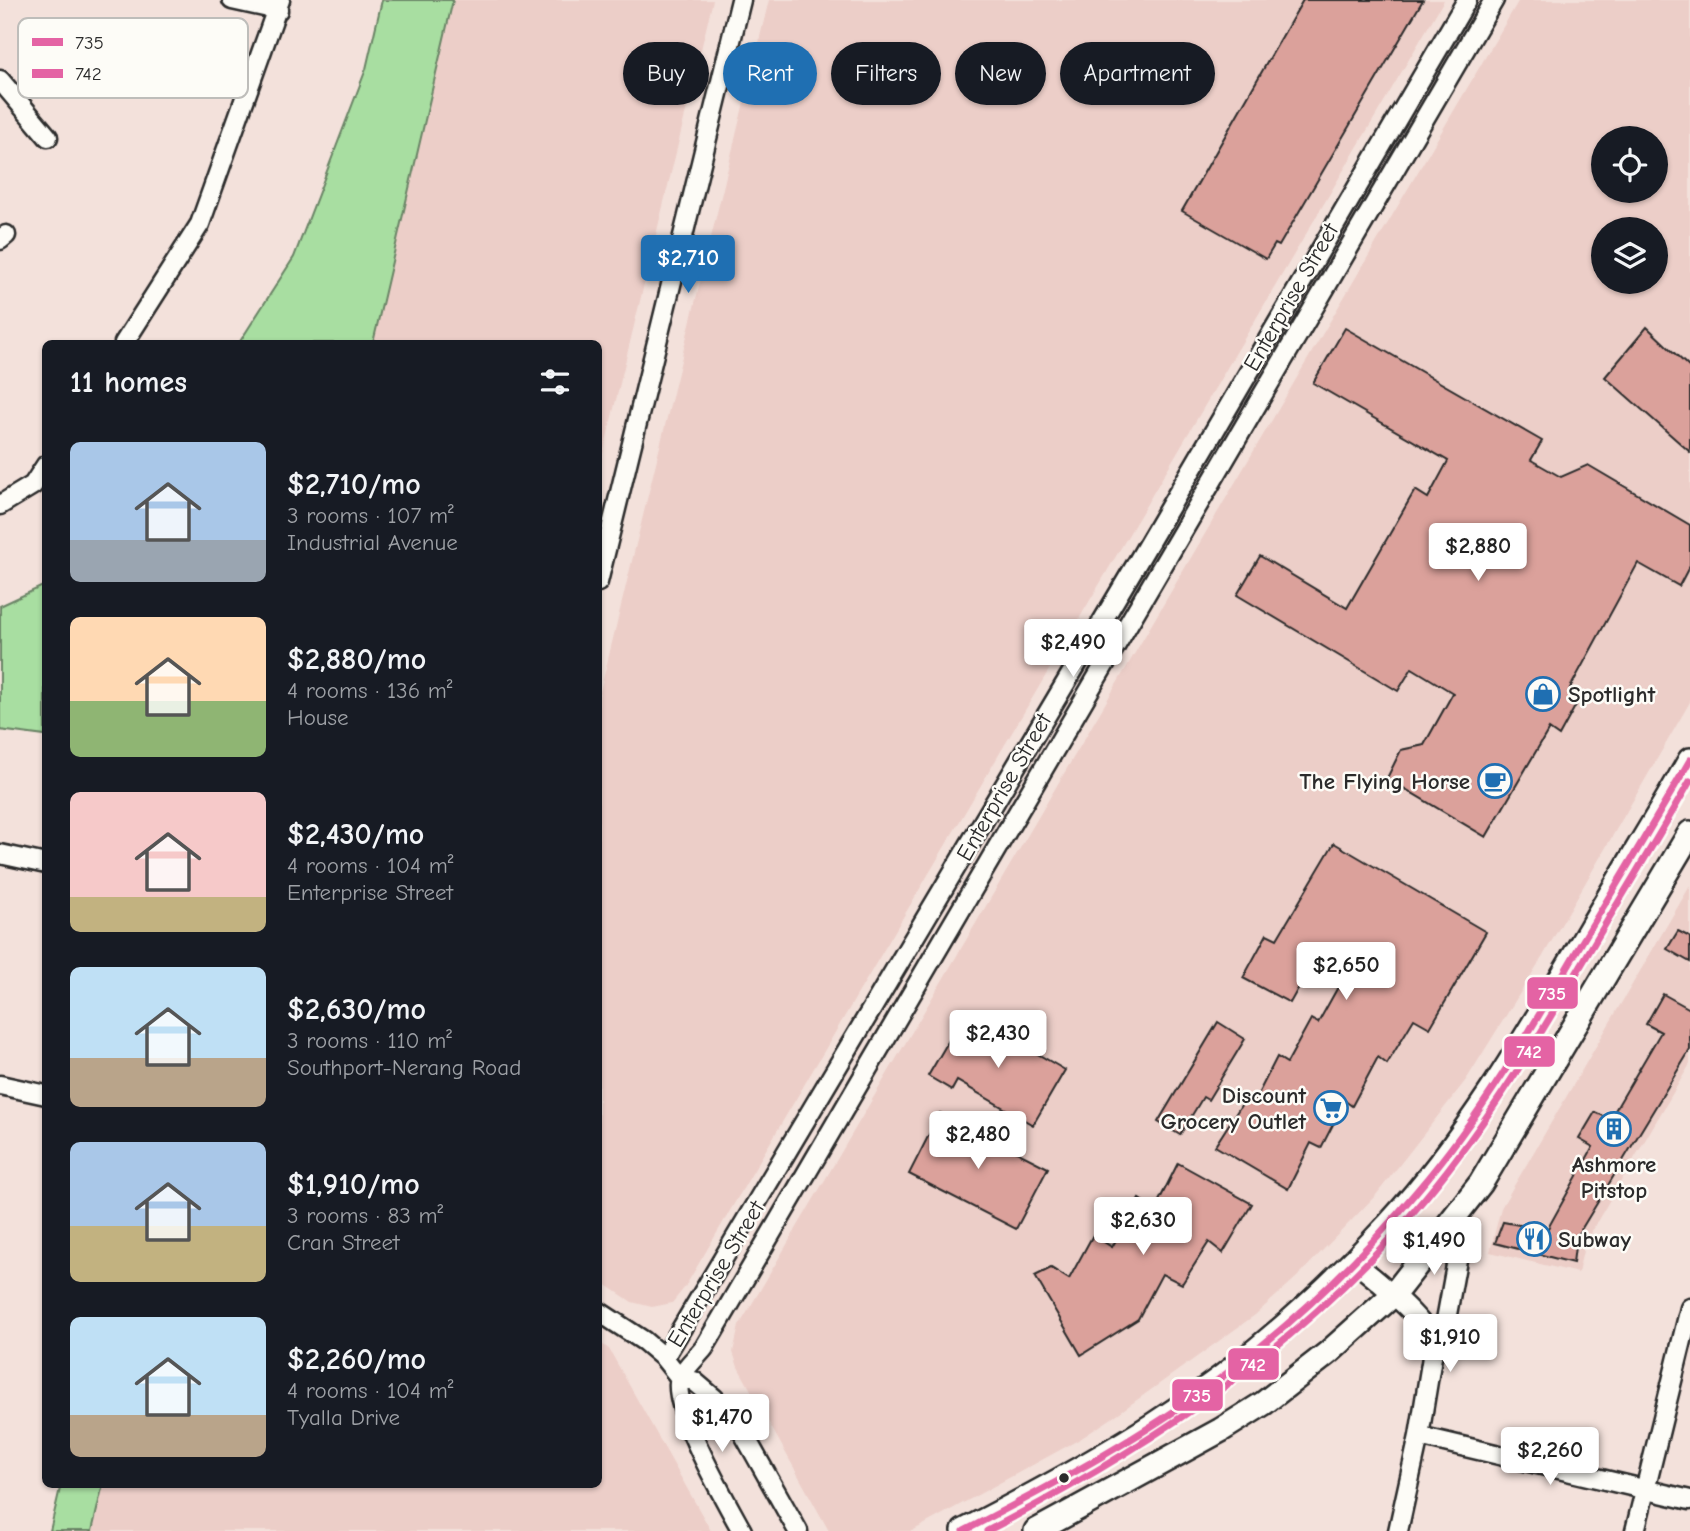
<!DOCTYPE html>
<meta charset="utf-8">
<style>
:root{--surface:#171b24;--page:#20242c;--text:#f1f3f6;--muted:#9ea1a6;--accent:#1f6fb2}
body{margin:0;font-family:"Comic Neue",sans-serif;background:var(--page);color:var(--text);height:100vh;display:flex;flex-direction:column;font-size:26px;white-space:nowrap}
*{box-sizing:border-box;margin:0}
p{font-size:23px;color:var(--muted)}
.icon{flex:none;width:38px;height:38px;fill:none;stroke:currentColor;stroke-width:2;stroke-linecap:round;stroke-linejoin:round}
.map{position:relative;flex:1;overflow:hidden}
.drawer{position:absolute;left:42px;top:340px;width:560px;height:1148px;display:flex;flex-direction:column;background:var(--surface);border-radius:10px;box-shadow:0 2px 5px #0004}
.drawer>*{flex:none}
.top-card{position:absolute;left:623px;top:42px;width:665px;height:63px;display:flex;gap:14px}
.controls{position:absolute;left:1591px;top:126px;display:grid;gap:14px}
.controls a{display:grid;place-items:center;width:77px;height:77px;border-radius:50%;background:var(--surface);box-shadow:0 2px 5px #0004;font-size:35px}
.price{position:absolute;translate:-50% -60px;padding:0 16px;border-radius:7px;background:#fff;color:#222;font-size:23px;line-height:46px;filter:drop-shadow(0 2px 4px #0008)}
.price::after{content:'';position:absolute;left:50%;top:42px;width:21px;height:16px;margin-left:-10px;background:inherit;clip-path:polygon(0 0,100% 0,50% 100%)}
.price.on{background:var(--accent);color:#fff}
ul{padding:0;list-style:none}
li{display:flex;align-items:center;gap:21px;height:175px;padding:0 28px}
li span{display:grid;place-items:center;flex:none;width:196px;height:140px;border-radius:10px;color:#555}
li>.icon{margin-inline-start:auto}
span .icon{width:84px;height:84px;fill:#fffc;stroke-width:1}
li b{font-size:30px}
h2{display:flex;justify-content:space-between;align-items:center;height:84px;padding:0 28px;font-size:30px}
.chip{padding:0 24px;border-radius:32px;background:var(--surface);box-shadow:0 2px 5px #0004;font-size:24px;line-height:63px}
.chip.on{background:var(--accent);color:#fff}
.map>svg:first-child{display:block}
</style>
<div class="map">
<svg width="1690" height="1531" viewBox="0 0 1690 1531">
<rect width="100%" height="100%" fill="#f3e1db"/>
<filter id="ink" filterUnits="userSpaceOnUse"><feTurbulence type="fractalNoise" baseFrequency=".0143" numOctaves="2"/><feDisplacementMap in="SourceGraphic" scale="14" xChannelSelector="R" yChannelSelector="G"/><feConvolveMatrix kernelMatrix="1 2 1 2 8 2 1 2 1" color-interpolation-filters="sRGB"/></filter>
<g filter="url(#ink)">
<path fill="#eccec8" fill-rule="evenodd" d="M452 0H713L599 470 598 343H371Z
M769 0H1444L685 1287 672 1303 652 1307 632 1302 599 1280V696Z
M1519 0H1690V702L1543 956 1466 1080 1376 1195 1298 1276 1255 1315 1109 1420 1080 1439 912 1531H829L738 1367 733 1352 739 1326ZM1603 138H1656V191H1603ZM1603 229H1656V282H1603Z
M1690 886V1064L1585 1242 1578 1273 1490 1252 1501 1208Z
M599 1342 609 1349 711 1531H92L103 1484H598Z"/>
<path fill="#a8dea1" stroke="#6a8466" stroke-width="2" d="M382 0H453L373 343H239L294 257 366 69Z
M45 585V736L0 730V606Z
M61 1484H103L92 1531H50Z"/>
<path fill="#dba19b" stroke="#2b2b2b" stroke-width="2" d="M1303 0H1423L1279 246 1275 244 1266 259 1182 211Z
M1647 327 1690 368V452L1605 377Z
M1345 328 1542 441 1531 460 1561 477 1588 465 1690 525V565L1679 586 1638 563 1570 688 1582 694 1559 736 1549 729 1486 837 1387 778 1401 750 1424 745 1453 693 1412 668 1398 691 1237 595 1260 556 1347 608 1415 490 1428 498 1448 461 1313 383Z
M1334 843 1486 932 1430 1028 1414 1019 1387 1064 1378 1057 1352 1106 1345 1101 1321 1148 1311 1143 1288 1189 1215 1146 1245 1099 1253 1104 1277 1057 1287 1063 1311 1019 1318 1023 1343 978 1314 960 1290 1003 1243 978 1267 934 1277 939Z
M1678 931 1690 937V962L1667 949Z
M1663 994 1690 1009V1050L1576 1238 1573 1263 1495 1243 1503 1222 1547 1230 1593 1147 1579 1139 1595 1112 1610 1119 1661 1032 1646 1024Z
M983 1022 1065 1070 1033 1125 957 1081 952 1090 928 1076 959 1023 977 1033Z
M1218 1022 1245 1039 1208 1100 1203 1097 1180 1135 1158 1122Z
M940 1113 1048 1168 1016 1229 909 1174Z
M1178 1163 1252 1204 1223 1253 1209 1242 1182 1284 1162 1274 1138 1319 1081 1355 1035 1276 1051 1268 1069 1279 1093 1235 1112 1247 1139 1199 1155 1209Z"/>
<g fill="none" stroke-linecap="round" stroke-linejoin="round">
<g stroke="#2b2b2b" stroke-width="23">
<path id="minor" d="M232 0 278 10
M0 80 48 137
M0 240 6 235
M124 343 200 224 280 0
M0 505 33 485 46 465
M598 582 741 0
M0 854 46 864
M0 1085 46 1095
M1353 1261C1372 1276 1431 1323 1434 1345L1419 1436 1398 1531
M598 1311 644 1341 664 1358 680 1378 694 1381 714 1398 738 1424 798 1531
M1433 1338 1446 1320 1459 1249 1452 1220
M664 1358 1134 568 1467 0
M1419 1436 1690 1500
M742 1531C728 1505 669 1404 680 1378 685 1367 697 1357 704 1348L1494 0
M1635 1531 1690 1308"/>
</g>
<g stroke="#2b2b2b" stroke-width="28">
<path id="major" d="M964 1531C1028 1498 1092 1464 1153 1425 1239 1370 1320 1299 1389 1224 1470 1136 1530 1031 1590 929 1623 872 1658 817 1690 760
M1036 1531 1221 1430 1264 1403 1328 1353 1394 1294 1481 1183 1690 833"/>
</g>
<use href="#minor" stroke="#fdfcf7" stroke-width="18"/>
<use href="#major" stroke="#fdfcf7" stroke-width="23"/>
<g stroke="#fdfcf7" stroke-width="12">
<path id="bus-1" d="M964 1531C1039 1492 1115 1452 1185 1404 1271 1344 1350 1272 1417 1191 1482 1115 1532 1028 1582 942 1618 882 1655 821 1690 760"/>
</g>
<g stroke="#fdfcf7" stroke-width="12">
<path id="bus-2" d="M987 1531C1156 1444 1304 1345 1426 1197 1491 1119 1542 1032 1593 945 1625 890 1659 836 1690 781"/>
</g>
<use href="#bus-1" stroke="#e463a4" stroke-width="7"/>
<use href="#bus-2" stroke="#e463a4" stroke-width="7"/>
</g>
</g>
<defs>
<g id="shop-ring" transform="scale(1.75)"><circle r="9.5" fill="#fdfcf7" stroke="#1f6fb2" stroke-width="1.5"/><path d="M-5-2.5h2.3a2.7 3.5 0 0 1 5.4 0H5L5.5 6h-11ZM-1.5-2.5h3a1.5 2.3 0 0 0-3 0Z" fill="#1f6fb2"/></g>
<g id="cafe-ring" transform="scale(1.75)"><circle r="9.5" fill="#fdfcf7" stroke="#1f6fb2" stroke-width="1.5"/><path d="M-5.5-4.5H6V0H3Q3 3.5 0 3.5H-2.5Q-5.5 3.5-5.5 0ZM3-3.2v2h1.7v-2ZM-6 4.5H4V6H-6Z" fill="#1f6fb2"/></g>
<g id="supermarket-ring" transform="scale(1.75)"><circle r="9.5" fill="#fdfcf7" stroke="#1f6fb2" stroke-width="1.5"/><path d="M-6-5.5h2.5l.6 2H6L4.5 2H-2.5L-4.4-4H-6ZM-1.5 3.2a1.3 1.3 0 1 0 .1 0ZM3 3.2a1.3 1.3 0 1 0 .1 0Z" fill="#1f6fb2"/></g>
<g id="building-ring" transform="scale(1.75)"><circle r="9.5" fill="#fdfcf7" stroke="#1f6fb2" stroke-width="1.5"/><path d="M-4-6H4V6H1V3H-1V6H-4ZM-2.5-4.3h1.7v1.8h-1.7ZM.8-4.3h1.7v1.8H.8ZM-2.5-1h1.7V.8h-1.7ZM.8-1h1.7V.8H.8Z" fill="#1f6fb2"/></g>
<g id="restaurant-ring" transform="scale(1.75)"><circle r="9.5" fill="#fdfcf7" stroke="#1f6fb2" stroke-width="1.5"/><path d="M-5-6h1v4h1v-4h1v4h1v-4h1v5L-1.5 .5V6h-2V.5L-5-1ZM5-6V6H3V1.5H1.5Q1.5-4 5-6Z" fill="#1f6fb2"/></g>
</defs>
<g fill-rule="evenodd">
<use href="#shop-ring" x="1543" y="694"/>
<use href="#cafe-ring" x="1495" y="781"/>
<use href="#supermarket-ring" x="1331" y="1108"/>
<use href="#building-ring" x="1614" y="1129"/>
<use href="#restaurant-ring" x="1534" y="1239"/>
</g>
<circle fill="#2b2b2b" stroke="#fdfcf7" stroke-width="2.5" cx="1064" cy="1478" r="6"/>
<g text-anchor="middle" dominant-baseline="central" stroke-width="5" stroke-linejoin="round" paint-order="stroke">
<g font-size="23" fill="#2b2b2b" stroke="#fdfcf7">
<text transform="translate(1291 297) rotate(-60)">Enterprise Street</text>
<text transform="translate(1004 787) rotate(-60)">Enterprise Street</text>
<text transform="translate(716 1274) rotate(-59)">Enterprise Street</text>
</g>
<g font-size="23" font-weight="bold" fill="#2b2b2b" stroke="#fdfcf7" text-anchor="start">
<text x="1568" y="694">Spotlight</text>
<text x="1470" y="781" text-anchor="end">The Flying Horse</text>
<text x="1306" y="1095" text-anchor="end">Discount<tspan x="1306" dy="26">Grocery Outlet</tspan></text>
<text x="1614" y="1164" text-anchor="middle">Ashmore<tspan x="1614" dy="26">Pitstop</tspan></text>
<text x="1558" y="1239">Subway</text>
</g>
</g>
<rect x="18" y="18" width="230" height="80" rx="10" fill="#fdfcf7" stroke="#bebdba" stroke-width="2"/>
<rect x="32" y="38" width="31" height="8" fill="#e463a4"/>
<rect x="32" y="69" width="31" height="9" fill="#e463a4"/>
<g font-size="19" fill="#2b2b2b">
<text x="75" y="49">735</text>
<text x="75" y="80">742</text>
</g>
<g stroke="#fdfcf7" stroke-width="2.5">
<rect x="1526" y="976" width="53" height="34" rx="7" fill="#e463a4"/>
<rect x="1503" y="1035" width="53" height="33" rx="7" fill="#e463a4"/>
<rect x="1227" y="1347" width="53" height="34" rx="7" fill="#e463a4"/>
<rect x="1171" y="1378" width="53" height="34" rx="7" fill="#e463a4"/>
</g>
<g font-size="19" text-anchor="middle" font-weight="bold" fill="#fff">
<text x="1552" y="1000">735</text>
<text x="1529" y="1058">742</text>
<text x="1253" y="1371">742</text>
<text x="1197" y="1402">735</text>
</g>
</svg>
<div class="controls">
<a><svg class="icon" aria-label="locate" viewBox="0 0 24 24"><circle cx="12" cy="12" r="6"/><path d="M12 2v4M12 18v4M2 12h4M18 12h4"/></svg></a>
<a><svg class="icon" aria-label="layers" viewBox="0 0 24 24"><path d="M12 4l9 5-9 5-9-5zM3 14l9 5 9-5"/></svg></a>
</div>
<b class="price on" style="left:688px;top:295px">$2,710</b>
<b class="price" style="left:1478px;top:583px">$2,880</b>
<b class="price" style="left:1073px;top:679px">$2,490</b>
<b class="price" style="left:1346px;top:1002px">$2,650</b>
<b class="price" style="left:998px;top:1070px">$2,430</b>
<b class="price" style="left:978px;top:1171px">$2,480</b>
<b class="price" style="left:1143px;top:1257px">$2,630</b>
<b class="price" style="left:1434px;top:1277px">$1,490</b>
<b class="price" style="left:1450px;top:1374px">$1,910</b>
<b class="price" style="left:722px;top:1454px">$1,470</b>
<b class="price" style="left:1550px;top:1487px">$2,260</b>
<div class="top-card">
<a class="chip">Buy</a>
<a class="chip on">Rent</a>
<a class="chip">Filters</a>
<a class="chip">New</a>
<a class="chip">Apartment</a>
</div>
<section class="drawer">
<h2>11 homes<svg class="icon" aria-label="filters" viewBox="0 0 24 24"><path d="M4 7h16M4 17h16"/><circle cx="9" cy="7" r="2"/><circle cx="15" cy="17" r="2"/></svg></h2>
<ul>
<li><span style="background:linear-gradient(#a9c7e8 70%,#9aa5b1 0)"><svg class="icon" aria-label="home" viewBox="0 0 24 24"><path d="M3 11l9-7 9 7M6 9v11h12V9"/></svg></span><div><b>$2,710/mo</b><p>3 rooms · 107 m²</p><p>Industrial Avenue</p></div></li>
<li><span style="background:linear-gradient(#ffd9b3 60%,#8fb573 0)"><svg class="icon" aria-label="home" viewBox="0 0 24 24"><path d="M3 11l9-7 9 7M6 9v11h12V9"/></svg></span><div><b>$2,880/mo</b><p>4 rooms · 136 m²</p><p>House</p></div></li>
<li><span style="background:linear-gradient(#f6c9c9 75%,#c2b280 0)"><svg class="icon" aria-label="home" viewBox="0 0 24 24"><path d="M3 11l9-7 9 7M6 9v11h12V9"/></svg></span><div><b>$2,430/mo</b><p>4 rooms · 104 m²</p><p>Enterprise Street</p></div></li>
<li><span style="background:linear-gradient(#bfe0f5 65%,#b9a48a 0)"><svg class="icon" aria-label="home" viewBox="0 0 24 24"><path d="M3 11l9-7 9 7M6 9v11h12V9"/></svg></span><div><b>$2,630/mo</b><p>3 rooms · 110 m²</p><p>Southport-Nerang Road</p></div></li>
<li><span style="background:linear-gradient(#a9c7e8 60%,#c2b280 0)"><svg class="icon" aria-label="home" viewBox="0 0 24 24"><path d="M3 11l9-7 9 7M6 9v11h12V9"/></svg></span><div><b>$1,910/mo</b><p>3 rooms · 83 m²</p><p>Cran Street</p></div></li>
<li><span style="background:linear-gradient(#bfe0f5 70%,#b9a48a 0)"><svg class="icon" aria-label="home" viewBox="0 0 24 24"><path d="M3 11l9-7 9 7M6 9v11h12V9"/></svg></span><div><b>$2,260/mo</b><p>4 rooms · 104 m²</p><p>Tyalla Drive</p></div></li>
</ul>
</section>
</div>
